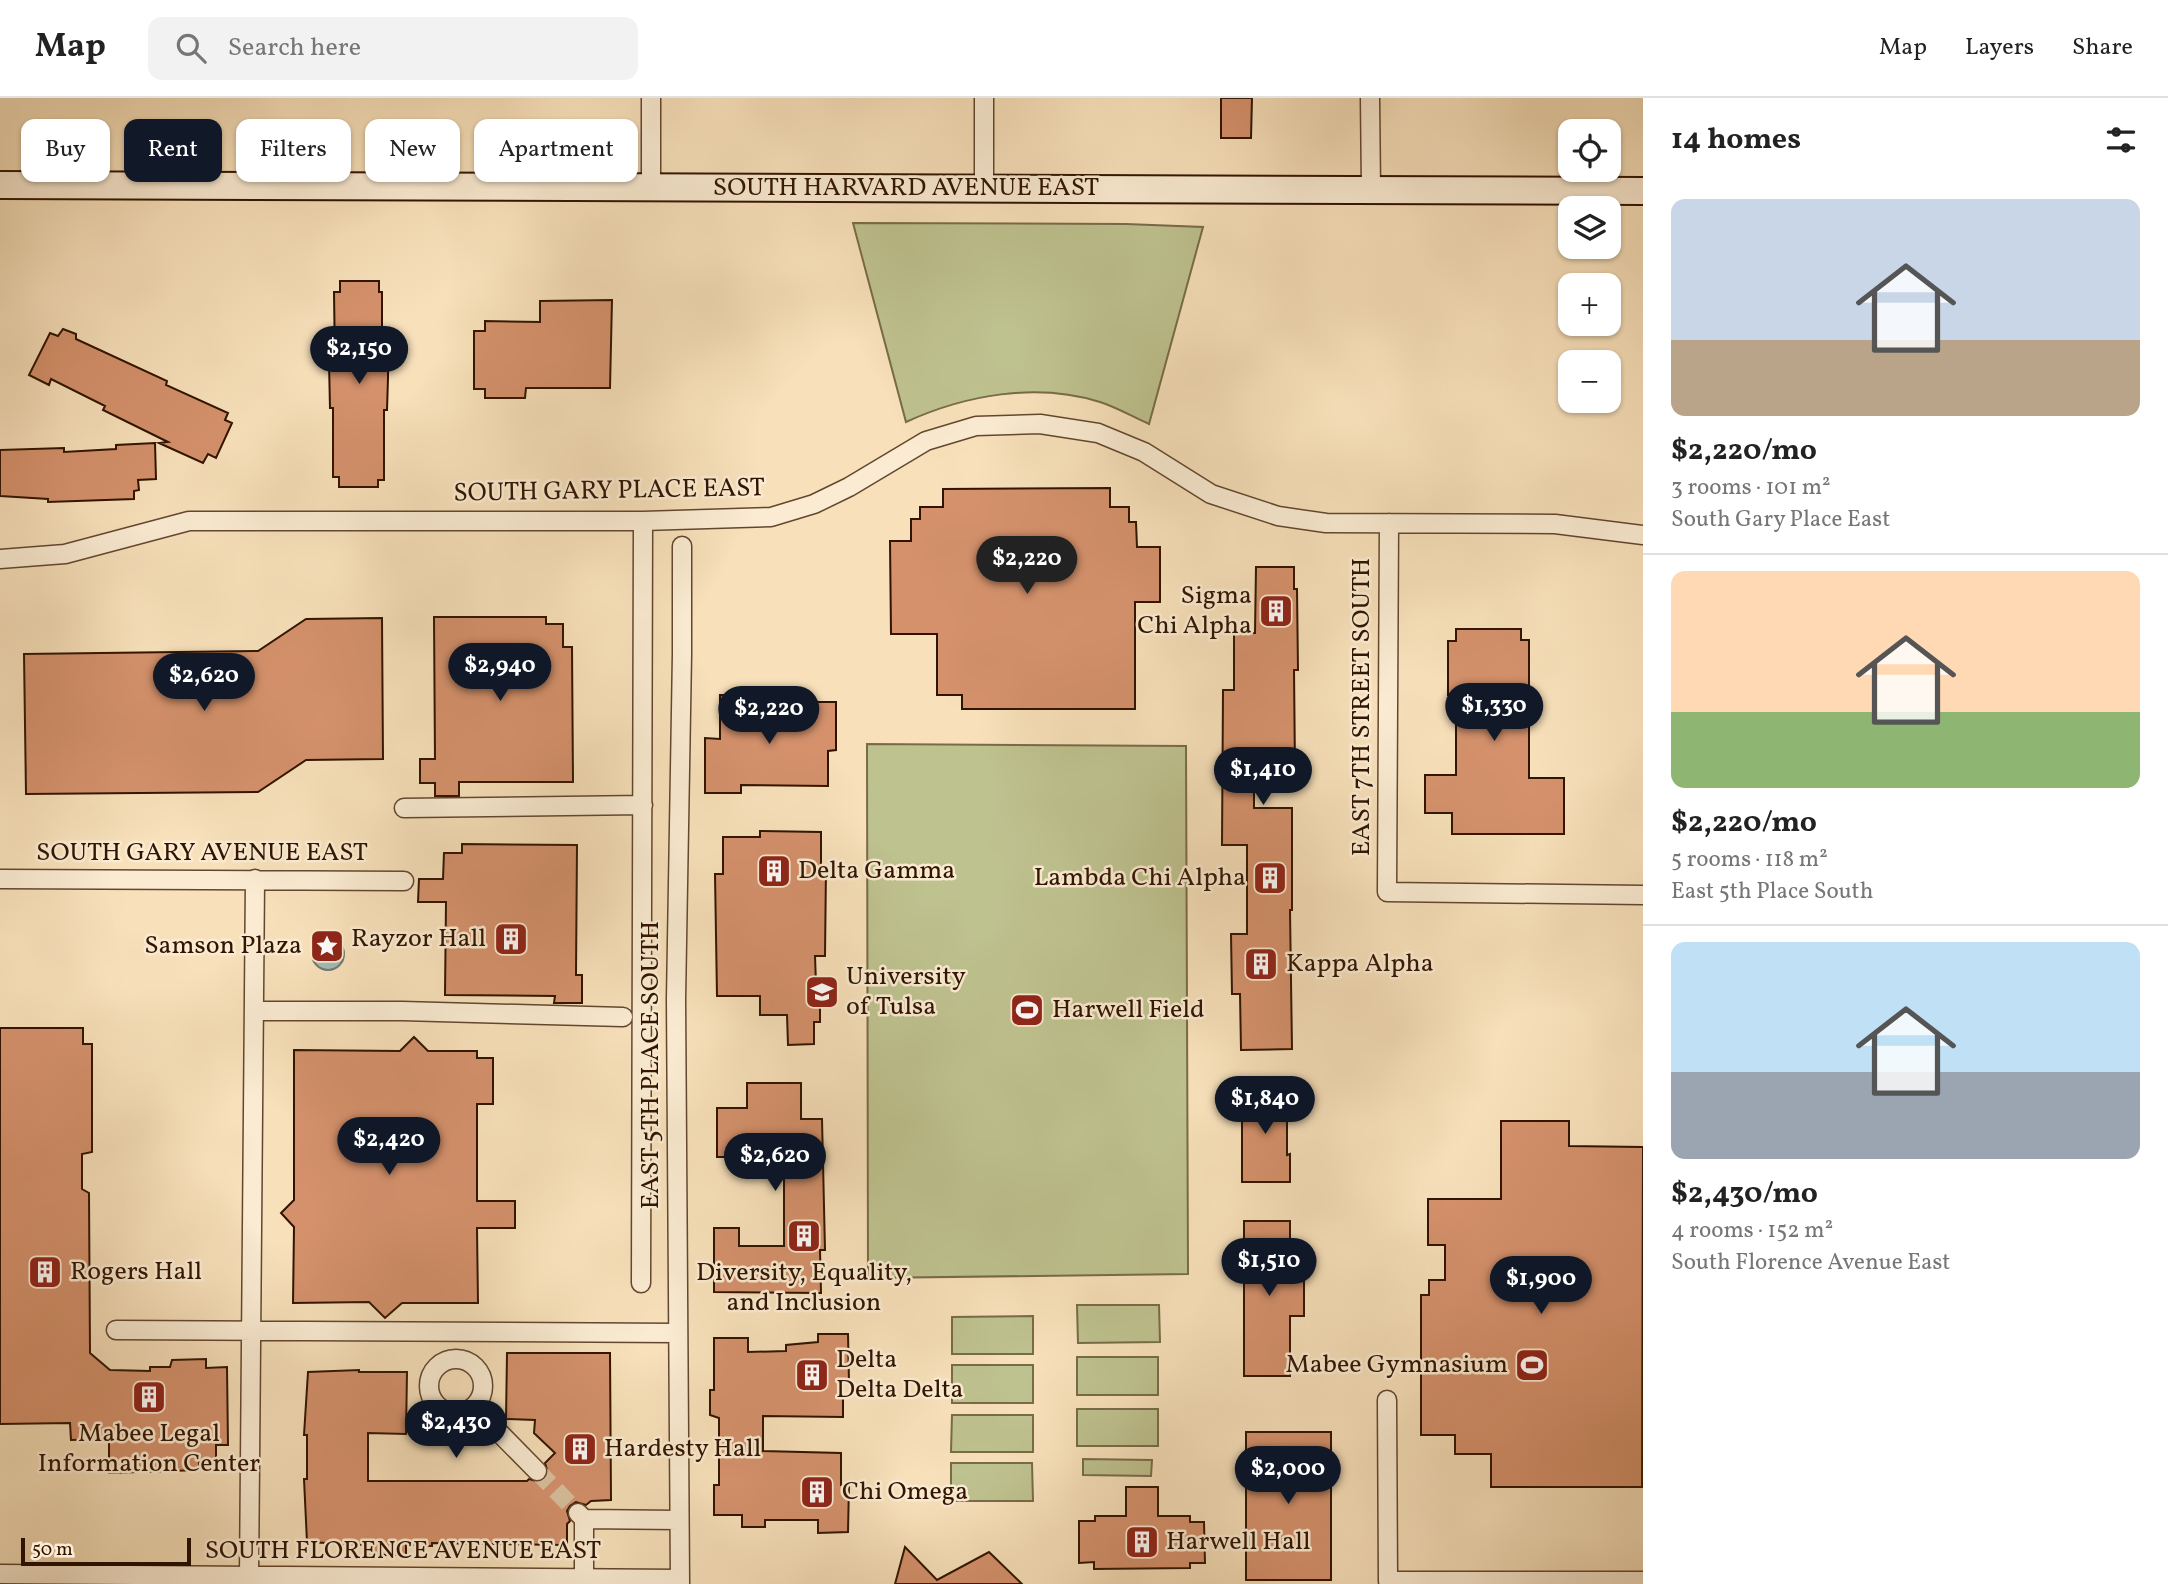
<!DOCTYPE html>
<meta charset="utf-8">
<style>
:root{--surface:#fff;--page:#f2f2f2;--text:#222;--muted:#767676;--line:#e0e0e0;--accent:#111827}
body{margin:0;font-family:Vollkorn,serif;background:var(--page);color:var(--text);height:100vh;display:flex;flex-direction:column;font-size:26px;white-space:nowrap}
*{box-sizing:border-box;margin:0}
p{font-size:23px;color:var(--muted)}
.icon{flex:none;width:38px;height:38px;fill:none;stroke:currentColor;stroke-width:2;stroke-linecap:round;stroke-linejoin:round}
.map{position:relative;flex:1;overflow:hidden}
.panel{display:flex;flex-direction:column;background:var(--surface);width:525px}
.panel>*{flex:none}
.hud{position:absolute;left:21px;top:21px;width:665px;height:63px;display:flex;gap:14px}
.fabs{position:absolute;left:1558px;top:21px;display:grid;gap:14px}
.fabs a{display:grid;place-items:center;width:63px;height:63px;border-radius:14px;background:var(--surface);box-shadow:0 2px 5px #0004;font-size:35px}
.scale{position:absolute;left:21px;bottom:18px;width:170px;box-sizing:border-box;padding-left:7px;border:4px solid #311400;border-top:0;font-size:19px;line-height:24px;white-space:nowrap;color:#311400;-webkit-text-stroke:5px #faebd2;paint-order:stroke}
.price{position:absolute;translate:-50% -60px;padding:0 16px;border-radius:24px;background:var(--accent);color:#fff;font-size:23px;line-height:46px;filter:drop-shadow(0 2px 4px #0008)}
.price::after{content:'';position:absolute;left:50%;top:42px;width:21px;height:16px;margin-left:-10px;background:inherit;clip-path:polygon(0 0,100% 0,50% 100%)}
.price.selected{background:#222;color:#fff}
ul{padding:0;list-style:none}
li{display:grid;align-content:center;gap:14px;height:371px;padding:0 28px}
li+li{border-top:2px solid var(--line)}
li span{display:grid;place-items:center;height:217px;border-radius:14px;color:#555}
li>.icon{margin-inline-start:auto}
span .icon{width:126px;height:126px;fill:#fffc;stroke-width:1}
li b{font-size:30px}
h2{display:flex;justify-content:space-between;align-items:center;height:84px;padding:0 28px;font-size:30px}
.tag{padding:0 24px;border-radius:14px;background:var(--surface);box-shadow:0 2px 5px #0004;font-size:24px;line-height:63px}
.tag.selected{background:var(--accent);color:#fff}
header{display:flex;align-items:center;gap:42px;box-sizing:border-box;height:98px;padding:0 35px;background:var(--surface);border-bottom:2px solid var(--line)}
header strong{font-size:33px}
nav{display:flex;gap:38px;margin-inline-start:auto;font-size:24px}
.search{width:490px;height:63px;background:var(--page);display:flex;align-items:center;gap:18px;box-sizing:border-box;padding:0 24px;border-radius:14px;color:var(--muted);font-size:26px}
main{display:flex;flex:1;min-height:0}
.map>svg:first-child{display:block}
</style>
<header>
<strong>Map</strong>
<div class="search"><svg class="icon" aria-label="search" viewBox="0 0 24 24"><circle cx="10" cy="10" r="6"/><path d="M15 15l6 6"/></svg>Search here</div>
<nav><a>Map</a><a>Layers</a><a>Share</a></nav>
</header>
<main>
<div class="map">
<svg width="1643" height="1486" viewBox="0 0 1643 1486">
<rect width="100%" height="100%" fill="#f7e0ba"/>
<filter id="stains"><feTurbulence type="fractalNoise" baseFrequency=".00286" numOctaves="4"/><feColorMatrix values="0 0 0 0 .2 0 0 0 0 .09 0 0 0 0 .02 0 0 0 .5 -.17"/></filter>
<radialGradient id="worn" r=".72"><stop offset=".6" stop-color="#630" stop-opacity="0"/><stop offset="1" stop-color="#630" stop-opacity=".3"/></radialGradient>
<path fill="#bec28f" stroke="#786b48" stroke-width="2" d="M853 125 1126 126 1203 129 1149 326C1133 319 1116 309 1100 304 1036 284 965 297 906 324Z
M867 646 1186 648 1188 1176 868 1180Z
M1077 1207H1159L1160 1244 1078 1245Z
M1033 1218V1256H952V1219Z
M1077 1259H1158V1297H1077Z
M952 1267H1033V1305H952Z
M1077 1311H1158V1348H1077Z
M952 1317H1033V1354H951Z
M1083 1361 1152 1362 1151 1378 1083 1377Z
M951 1365H1032L1033 1403H951Z"/>
<path fill="#a0bbb8" stroke="#74786e" stroke-width="2" d="M312 856a16 16 0 1 1 32 0a16 16 0 1 1-32 0Z"/>
<path fill="#d4916c" stroke="#311400" stroke-width="2" d="M1221 0H1252L1251 40H1221Z
M340 183H379V194H382V262H388V280L387 312H384V382H378V389H339V379H333V310H330L329 264H335L334 194H340Z
M612 202 610 290H526L525 300H485V291H474V233H485V223L540 224V203Z
M63 231 76 236V241L167 283 166 287 228 315 225 322 232 325 216 360 208 356 203 365 159 345 168 344 103 312 105 308 51 281 49 287 29 277 50 235 58 238Z
M155 345 156 381 138 382 139 392 134 393V401L48 404V401L0 398V352L64 350V354L116 351V347Z
M1110 390V409H1129V424H1136L1137 449H1160V504H1135V611H962V597H937V536H891L890 443H911V421H920V409H943V391Z
M1256 469H1294V491H1297L1298 572H1294L1295 672H1254V710H1292V812H1290L1292 951 1241 952 1240 896H1232L1231 836H1247V747H1222L1223 592H1234V535H1255Z
M434 519H546V526H563V549H572L573 684H459V698H435V685H420V661H435Z
M382 520 383 661 306 662 258 694 26 696 24 556 258 553 306 521Z
M1456 531H1521V542H1529V680H1564V736H1452V715H1425V677H1456V597H1448V543H1456Z
M720 597 764 598V621L802 622V604H836V652L828 653V688L741 687V695H705V640L720 641Z
M760 733 821 734V770H826L825 858H815L816 886 820 888V924H814V946L788 947 787 917H760V898H717L715 776H723V739H760Z
M462 746 577 747 576 877H582V905H554L555 898 445 897 446 804H418L419 781H443L444 755H462Z
M0 930H83V946H92V1054L82 1056V1091L89 1095 90 1255 110 1272 150 1273V1269H170L172 1262 206 1261V1270L227 1269 228 1347H216V1363H199V1372L109 1375V1341L71 1342 70 1325 0 1326Z
M414 939 428 953H477V960H493V1006H477V1103H515V1130H477L478 1205H402L385 1220 369 1204 293 1205 294 1129 281 1115 294 1102V952L400 953Z
M747 985H801V1021H822L825 1152H820L821 1195 714 1194V1130H739V1148H784V1064H762V1059H717V1010H747Z
M1242 990H1287V1057L1290 1056V1084H1242Z
M1501 1023H1569V1048L1643 1049 1642 1389H1491V1356H1455V1337H1421V1197H1429V1182H1445V1147H1428V1101H1501Z
M1244 1123H1290V1182H1304V1218H1290V1278H1244Z
M818 1236H848L849 1283H843V1319L763 1318V1353L841 1355V1387H849L848 1434 818 1435V1422H765V1429H742V1417H714V1387H719V1320L710 1317V1292H714V1240H748V1254L786 1253V1247L818 1244Z
M507 1255H610L611 1402 591 1403 586 1407 576 1404 570 1408 567 1413 570 1423 567 1426V1447L432 1445V1448L406 1447V1457H367V1447L307 1444 304 1381H307V1337H304L308 1274 359 1272V1274H407L406 1336 368 1335V1383H527L529 1381 540 1384 548 1375 545 1365 555 1355 534 1335 535 1322 506 1321Z
M1246 1334H1331V1482H1246Z
M1126 1389H1158V1418H1190V1424H1204L1205 1465H1190V1470L1094 1471V1464L1079 1465V1423H1095V1418H1126Z
M905 1449 937 1482 989 1454 1022 1486H895Z"/>
<g fill="none" stroke-linecap="round" stroke-linejoin="round">
<path stroke="#d9c19e" stroke-width="18" stroke-dasharray="18 9" stroke-linecap="butt" d="M537 1373 578 1415"/>
<g stroke="#62472e" stroke-width="21">
<path id="street" d="M651 0V88
M984 0V91
M1370 0 1371 91
M1389 425 1387 794 1643 797
M0 461 65 456 189 423H643L771 419 814 406 849 389 926 343 976 328 1040 326 1098 335 1144 354 1211 396 1278 418 1326 425 1555 426 1643 437
M404 710 643 707
M0 781 404 783
M254 913H402L623 919
M641 1185 643 423
M116 1232 677 1235
M429 1288a27 27 0 1 1 54 0a27 27 0 1 1-54 0Z
M1387 1302 1388 1483H1643
M474 1309 537 1373
M578 1415 584 1421V1481
M584 1421 678 1422
M0 1476 680 1481
M249 1480 255 781
M680 1486 676 901 682 556V448"/>
</g>
<g stroke="#311400" stroke-width="30">
<path id="secondary" d="M0 87 1643 93"/>
</g>
<use href="#street" stroke="#faebd2" stroke-width="18"/>
<use href="#secondary" stroke="#faebd2" stroke-width="26"/>
</g>
<defs>
<g id="building-square" transform="scale(1.75)"><rect x="-9" y="-9" width="18" height="18" rx="4" fill="#8f2418" stroke="#faebd2"/><path d="M-4-6H4V6H1V3H-1V6H-4ZM-2.5-4.3h1.7v1.8h-1.7ZM.8-4.3h1.7v1.8H.8ZM-2.5-1h1.7V.8h-1.7ZM.8-1h1.7V.8H.8Z" fill="#fff"/></g>
<g id="sight-square" transform="scale(1.75)"><rect x="-9" y="-9" width="18" height="18" rx="4" fill="#8f2418" stroke="#faebd2"/><path d="M0-6L1.8-2.2L6-1.7L2.9 1.2L3.7 5.4L0 3.3L-3.7 5.4L-2.9 1.2L-6-1.7L-1.8-2.2Z" fill="#fff"/></g>
<g id="university-square" transform="scale(1.75)"><rect x="-9" y="-9" width="18" height="18" rx="4" fill="#8f2418" stroke="#faebd2"/><path d="M0-5L7-2L0 1L-7-2ZM-4 1L0 2.5L4 1V4Q0 6-4 4Z" fill="#fff"/></g>
<g id="stadium-square" transform="scale(1.75)"><rect x="-9" y="-9" width="18" height="18" rx="4" fill="#8f2418" stroke="#faebd2"/><path d="M0-5a6.5 5 0 1 0 0 10a6.5 5 0 1 0 0-10ZM-3.5-1.8h7v3.6h-7Z" fill="#fff"/></g>
</defs>
<g fill-rule="evenodd">
<use href="#building-square" x="1276" y="513"/>
<use href="#building-square" x="774" y="773"/>
<use href="#building-square" x="1270" y="780"/>
<use href="#building-square" x="511" y="841"/>
<use href="#sight-square" x="327" y="848"/>
<use href="#building-square" x="1261" y="866"/>
<use href="#university-square" x="822" y="894"/>
<use href="#stadium-square" x="1027" y="912"/>
<use href="#building-square" x="804" y="1138"/>
<use href="#building-square" x="45" y="1174"/>
<use href="#stadium-square" x="1532" y="1267"/>
<use href="#building-square" x="812" y="1277"/>
<use href="#building-square" x="149" y="1299"/>
<use href="#building-square" x="580" y="1351"/>
<use href="#building-square" x="817" y="1394"/>
<use href="#building-square" x="1142" y="1444"/>
</g>
<g text-anchor="middle" dominant-baseline="central" stroke-width="5" stroke-linejoin="round" paint-order="stroke">
<g font-size="26" fill="#311400" stroke="#faebd2">
<text x="906" y="90">SOUTH HARVARD AVENUE EAST</text>
<text transform="translate(609 393) rotate(-1)">SOUTH GARY PLACE EAST</text>
<text transform="translate(1362 609) rotate(-90)">EAST 7TH STREET SOUTH</text>
<text x="202" y="755">SOUTH GARY AVENUE EAST</text>
<text transform="translate(651 967) rotate(-90)">EAST 5TH PLACE SOUTH</text>
<text x="403" y="1453">SOUTH FLORENCE AVENUE EAST</text>
</g>
<g font-size="26" fill="#311400" stroke="#faebd2" text-anchor="start">
<text x="1252" y="498" text-anchor="end">Sigma<tspan x="1252" dy="30">Chi Alpha</tspan></text>
<text x="798" y="773">Delta Gamma</text>
<text x="1246" y="780" text-anchor="end">Lambda Chi Alpha</text>
<text x="486" y="841" text-anchor="end">Rayzor Hall</text>
<text x="302" y="848" text-anchor="end">Samson Plaza</text>
<text x="1286" y="866">Kappa Alpha</text>
<text x="846" y="879">University<tspan x="846" dy="30">of Tulsa</tspan></text>
<text x="1052" y="912">Harwell Field</text>
<text x="70" y="1174">Rogers Hall</text>
<text x="804" y="1175" text-anchor="middle">Diversity, Equality,<tspan x="804" dy="30">and Inclusion</tspan></text>
<text x="836" y="1262">Delta<tspan x="836" dy="30">Delta Delta</tspan></text>
<text x="1508" y="1267" text-anchor="end">Mabee Gymnasium</text>
<text x="149" y="1336" text-anchor="middle">Mabee Legal<tspan x="149" dy="30">Information Center</tspan></text>
<text x="604" y="1351">Hardesty Hall</text>
<text x="842" y="1394">Chi Omega</text>
<text x="1166" y="1444">Harwell Hall</text>
</g>
</g>
<rect width="100%" height="100%" filter="url(#stains)"/>
<rect width="100%" height="100%" fill="url(#worn)"/>
</svg>
<div class="fabs">
<a><svg class="icon" aria-label="locate" viewBox="0 0 24 24"><circle cx="12" cy="12" r="6"/><path d="M12 2v4M12 18v4M2 12h4M18 12h4"/></svg></a>
<a><svg class="icon" aria-label="layers" viewBox="0 0 24 24"><path d="M12 4l9 5-9 5-9-5zM3 14l9 5 9-5"/></svg></a>
<a>+</a>
<a>−</a>
</div>
<div class="scale">50 m</div>
<b class="price" style="left:359px;top:288px">$2,150</b>
<b class="price selected" style="left:1027px;top:498px">$2,220</b>
<b class="price" style="left:500px;top:605px">$2,940</b>
<b class="price" style="left:204px;top:615px">$2,620</b>
<b class="price" style="left:1494px;top:645px">$1,330</b>
<b class="price" style="left:769px;top:648px">$2,220</b>
<b class="price" style="left:1263px;top:709px">$1,410</b>
<b class="price" style="left:1265px;top:1038px">$1,840</b>
<b class="price" style="left:389px;top:1079px">$2,420</b>
<b class="price" style="left:775px;top:1095px">$2,620</b>
<b class="price" style="left:1269px;top:1200px">$1,510</b>
<b class="price" style="left:1541px;top:1218px">$1,900</b>
<b class="price" style="left:456px;top:1362px">$2,430</b>
<b class="price" style="left:1288px;top:1408px">$2,000</b>
<div class="hud">
<a class="tag">Buy</a>
<a class="tag selected">Rent</a>
<a class="tag">Filters</a>
<a class="tag">New</a>
<a class="tag">Apartment</a>
</div>
</div>
<section class="panel">
<h2>14 homes<svg class="icon" aria-label="filters" viewBox="0 0 24 24"><path d="M4 7h16M4 17h16"/><circle cx="9" cy="7" r="2"/><circle cx="15" cy="17" r="2"/></svg></h2>
<ul>
<li><span style="background:linear-gradient(#c9d6e8 65%,#b9a48a 0)"><svg class="icon" aria-label="home" viewBox="0 0 24 24"><path d="M3 11l9-7 9 7M6 9v11h12V9"/></svg></span><div><b>$2,220/mo</b><p>3 rooms · 101 m²</p><p>South Gary Place East</p></div></li>
<li><span style="background:linear-gradient(#ffd9b3 65%,#8fb573 0)"><svg class="icon" aria-label="home" viewBox="0 0 24 24"><path d="M3 11l9-7 9 7M6 9v11h12V9"/></svg></span><div><b>$2,220/mo</b><p>5 rooms · 118 m²</p><p>East 5th Place South</p></div></li>
<li><span style="background:linear-gradient(#bfe0f5 60%,#9aa5b1 0)"><svg class="icon" aria-label="home" viewBox="0 0 24 24"><path d="M3 11l9-7 9 7M6 9v11h12V9"/></svg></span><div><b>$2,430/mo</b><p>4 rooms · 152 m²</p><p>South Florence Avenue East</p></div></li>
</ul>
</section>
</main>
